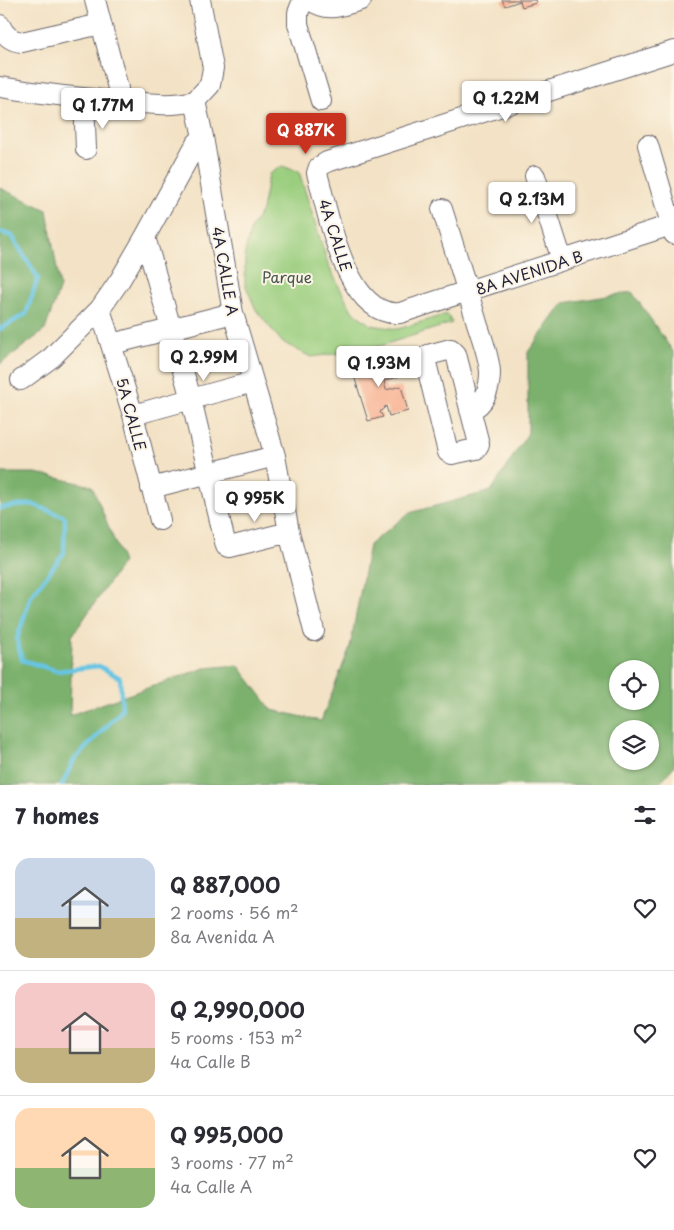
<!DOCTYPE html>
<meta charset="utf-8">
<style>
:root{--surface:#fff;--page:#f2f2f3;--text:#2b2b33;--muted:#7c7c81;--line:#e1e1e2;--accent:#c8321e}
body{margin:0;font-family:"Playpen Sans",sans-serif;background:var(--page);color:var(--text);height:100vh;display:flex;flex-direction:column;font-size:19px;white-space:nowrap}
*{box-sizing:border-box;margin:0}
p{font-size:16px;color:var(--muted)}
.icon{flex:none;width:28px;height:28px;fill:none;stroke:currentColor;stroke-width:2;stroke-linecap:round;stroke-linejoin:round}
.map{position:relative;height:785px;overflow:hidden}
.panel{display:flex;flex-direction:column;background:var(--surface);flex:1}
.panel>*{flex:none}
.controls{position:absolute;left:609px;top:660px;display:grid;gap:10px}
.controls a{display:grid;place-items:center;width:50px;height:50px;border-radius:50%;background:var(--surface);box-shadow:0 1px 4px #0004;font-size:25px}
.price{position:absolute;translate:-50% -42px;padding:0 11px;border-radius:5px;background:#fff;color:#222;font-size:16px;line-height:32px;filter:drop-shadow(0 1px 2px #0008)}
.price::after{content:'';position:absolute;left:50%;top:30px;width:15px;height:11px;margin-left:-8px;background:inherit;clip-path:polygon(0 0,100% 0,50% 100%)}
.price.on{background:var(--accent);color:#fff}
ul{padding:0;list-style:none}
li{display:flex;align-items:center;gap:15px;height:125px;padding:0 15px}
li+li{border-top:1px solid var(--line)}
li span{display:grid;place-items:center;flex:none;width:140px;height:100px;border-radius:15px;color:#555}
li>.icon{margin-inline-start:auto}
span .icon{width:60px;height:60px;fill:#fffc;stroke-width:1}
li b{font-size:21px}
h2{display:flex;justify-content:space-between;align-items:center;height:60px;padding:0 15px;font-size:21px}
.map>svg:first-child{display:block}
</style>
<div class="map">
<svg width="674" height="785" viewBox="0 0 674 785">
<rect width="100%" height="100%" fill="#fcf5e5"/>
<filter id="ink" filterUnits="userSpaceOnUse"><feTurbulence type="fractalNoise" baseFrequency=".02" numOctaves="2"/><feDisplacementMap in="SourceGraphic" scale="10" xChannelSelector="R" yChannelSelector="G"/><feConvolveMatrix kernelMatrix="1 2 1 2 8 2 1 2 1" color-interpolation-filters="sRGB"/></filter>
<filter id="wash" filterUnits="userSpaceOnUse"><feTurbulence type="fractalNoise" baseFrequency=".0096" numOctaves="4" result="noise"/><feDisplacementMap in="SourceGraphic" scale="20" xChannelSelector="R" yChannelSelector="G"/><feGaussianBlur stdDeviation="1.12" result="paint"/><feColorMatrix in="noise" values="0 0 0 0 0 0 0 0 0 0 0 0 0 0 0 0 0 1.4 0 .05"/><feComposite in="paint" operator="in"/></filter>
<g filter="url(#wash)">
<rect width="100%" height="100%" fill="#f3e2c5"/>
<path fill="#9ace7e" stroke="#5e785c" d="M282 166 299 172 329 267 352 311 371 325 398 329 447 314 452 323 371 349 311 357 282 342 256 310 245 284V251L251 228 262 210 269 174Z"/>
<path fill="#7bb16d" stroke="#4e6a54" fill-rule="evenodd" d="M0 188 47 210 60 287 45 330 0 364Z
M632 292 674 353V766L658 785H0V473H36L92 486 123 562 72 636 70 715 205 668 238 665 272 710 321 721 350 647 369 545 409 513 491 491 528 433V352L564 303ZM618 669H650V701H618ZM618 729H650V761H618Z"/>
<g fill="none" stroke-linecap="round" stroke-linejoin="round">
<path stroke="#66c5e4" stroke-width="4.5" d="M0 232 12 236 38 278 26 314 0 329
M0 508 32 504 65 517 64 553 31 596 17 639 22 660 57 671 99 666 120 678 122 710 74 760 62 785"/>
</g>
<g id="blocks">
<path fill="#f8b090" d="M502 0H535L536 3 522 7 520 1 505 6Z
M392 355 398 377 384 381 386 390 401 386 408 411 389 416 386 406 380 412 383 417 368 421 351 366Z"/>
</g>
</g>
<g filter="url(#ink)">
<use href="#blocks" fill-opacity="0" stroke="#6b656b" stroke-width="1"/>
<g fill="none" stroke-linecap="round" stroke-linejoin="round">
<g stroke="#6b656b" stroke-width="22">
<path id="minor" d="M95 0 118 88
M303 0 298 13V24L321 101
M310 0C329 13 340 6 361 0
M0 25C4 35 11 41 22 42L101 24
M674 51 327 162 319 167 317 173C328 212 346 318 400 313L674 224
M0 87C43 94 86 99 130 102 152 104 173 106 195 101
M84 99 86 149
M195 101 203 137 233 313 275 456 289 532 314 631
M195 101 210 85 213 68 200 0
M648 145 674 234
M535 176 562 260
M442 209C454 247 466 285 477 323 482 339 489 356 490 372 490 388 485 405 470 410
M145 237 191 399 226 546 230 547 289 532
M100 309 133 415 160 520
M112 344 233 313
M451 349 456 354 479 444 476 449 452 454 448 452 425 359 428 355Z
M21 380 51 358 100 309 120 280 145 237 196 144 203 137
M133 415 253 382
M151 488 275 456"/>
</g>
<use href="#minor" stroke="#fff" stroke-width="20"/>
</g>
</g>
<g text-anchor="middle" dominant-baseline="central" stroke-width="4" stroke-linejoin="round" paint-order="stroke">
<g font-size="15" fill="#22223b" stroke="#fcf5e5">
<text transform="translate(336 235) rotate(72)">4A CALLE</text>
<text transform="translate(226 271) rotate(80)">4A CALLE A</text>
<text transform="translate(529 272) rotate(-18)">8A AVENIDA B</text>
<text transform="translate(132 414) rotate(75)">5A CALLE</text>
</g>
<g font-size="15" fill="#46564f" stroke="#fcf5e5">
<text x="287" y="276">Parque</text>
</g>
</g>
</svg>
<div class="controls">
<a><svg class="icon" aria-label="locate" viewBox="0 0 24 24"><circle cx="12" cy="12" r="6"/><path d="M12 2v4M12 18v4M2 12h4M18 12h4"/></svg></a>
<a><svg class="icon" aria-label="layers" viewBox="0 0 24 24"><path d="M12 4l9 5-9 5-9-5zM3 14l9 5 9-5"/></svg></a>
</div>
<b class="price" style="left:506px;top:123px">Q 1.22M</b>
<b class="price" style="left:103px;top:130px">Q 1.77M</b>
<b class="price on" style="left:306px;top:155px">Q 887K</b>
<b class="price" style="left:532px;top:224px">Q 2.13M</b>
<b class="price" style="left:204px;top:382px">Q 2.99M</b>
<b class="price" style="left:379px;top:388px">Q 1.93M</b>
<b class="price" style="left:255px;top:523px">Q 995K</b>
</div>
<section class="panel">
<h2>7 homes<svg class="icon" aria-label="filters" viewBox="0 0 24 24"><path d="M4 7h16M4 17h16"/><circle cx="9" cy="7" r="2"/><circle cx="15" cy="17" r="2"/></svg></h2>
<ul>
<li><span style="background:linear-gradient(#c9d6e8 60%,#c2b280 0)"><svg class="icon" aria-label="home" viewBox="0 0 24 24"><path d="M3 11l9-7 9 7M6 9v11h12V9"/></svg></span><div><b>Q 887,000</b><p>2 rooms · 56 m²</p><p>8a Avenida A</p></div><svg class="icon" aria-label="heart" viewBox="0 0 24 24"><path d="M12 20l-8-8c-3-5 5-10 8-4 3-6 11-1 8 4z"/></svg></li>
<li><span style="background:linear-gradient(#f6c9c9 65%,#c2b280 0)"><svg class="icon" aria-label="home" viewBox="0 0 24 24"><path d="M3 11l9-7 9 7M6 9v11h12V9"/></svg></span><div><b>Q 2,990,000</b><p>5 rooms · 153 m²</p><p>4a Calle B</p></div><svg class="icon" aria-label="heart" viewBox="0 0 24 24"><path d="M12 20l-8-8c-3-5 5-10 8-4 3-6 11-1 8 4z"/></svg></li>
<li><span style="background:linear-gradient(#ffd9b3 60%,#8fb573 0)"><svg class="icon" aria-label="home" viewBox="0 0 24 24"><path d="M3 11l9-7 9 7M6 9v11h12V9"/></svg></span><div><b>Q 995,000</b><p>3 rooms · 77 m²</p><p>4a Calle A</p></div><svg class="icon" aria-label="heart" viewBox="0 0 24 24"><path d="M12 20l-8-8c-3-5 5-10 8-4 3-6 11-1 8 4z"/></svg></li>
</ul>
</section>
